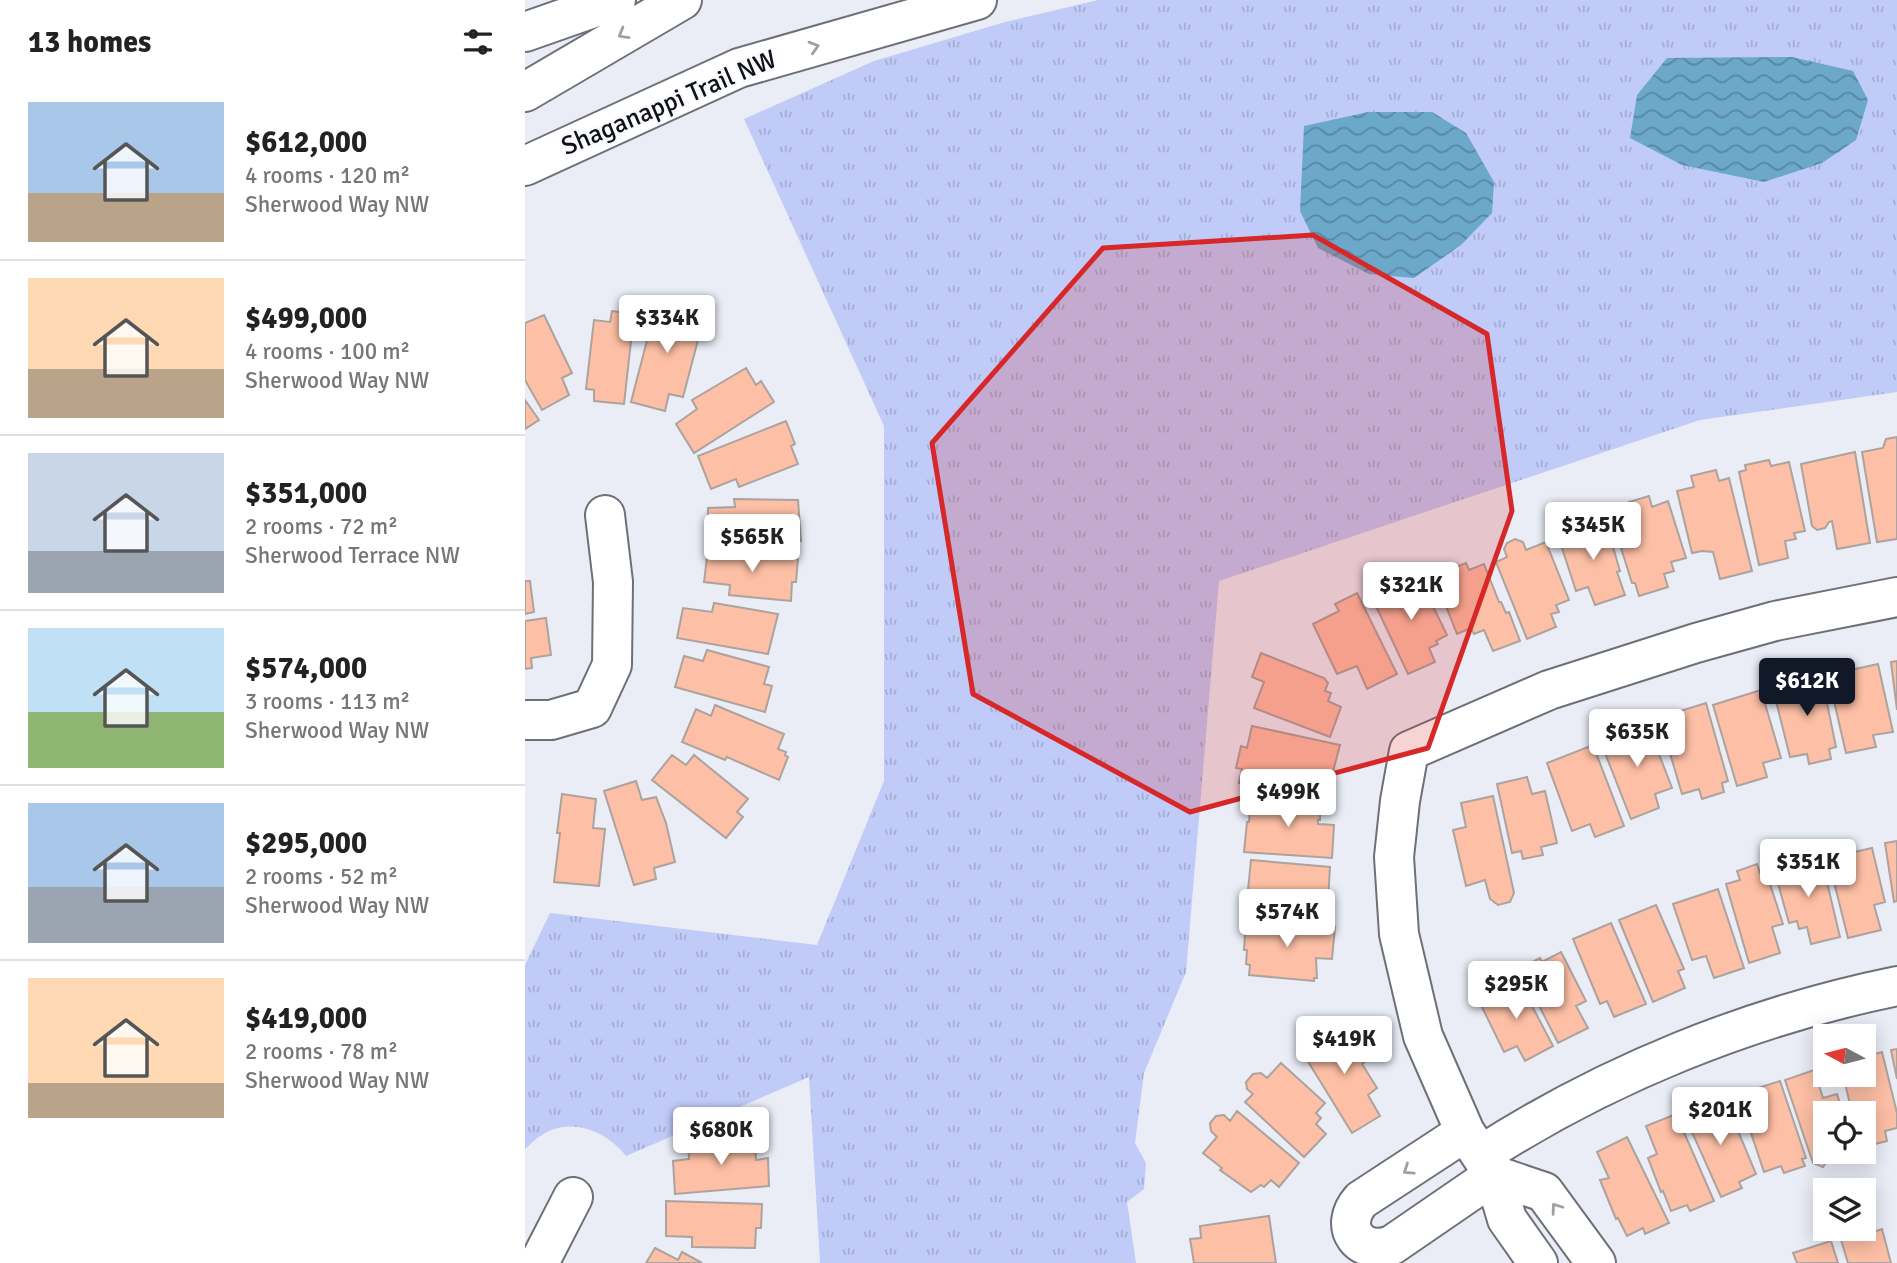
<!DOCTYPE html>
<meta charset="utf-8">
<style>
:root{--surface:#fff;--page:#f6f6f6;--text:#222;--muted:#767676;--line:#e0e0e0;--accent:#111827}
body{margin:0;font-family:Signika,sans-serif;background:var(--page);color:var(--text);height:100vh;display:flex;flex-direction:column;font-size:26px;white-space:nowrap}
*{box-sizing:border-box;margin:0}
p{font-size:23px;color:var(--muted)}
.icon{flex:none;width:38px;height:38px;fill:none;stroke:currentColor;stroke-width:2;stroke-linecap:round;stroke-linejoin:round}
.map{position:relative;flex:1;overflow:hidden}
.panel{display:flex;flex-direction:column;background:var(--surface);width:525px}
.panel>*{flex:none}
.needle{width:46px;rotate:277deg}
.fabs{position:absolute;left:1288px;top:1024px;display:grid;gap:14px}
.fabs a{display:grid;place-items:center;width:63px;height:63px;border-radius:0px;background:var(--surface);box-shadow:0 4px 18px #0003;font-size:35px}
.price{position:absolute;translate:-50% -60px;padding:0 16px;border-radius:7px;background:#fff;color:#222;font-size:23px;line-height:46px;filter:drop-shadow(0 2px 4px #0008)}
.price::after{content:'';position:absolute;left:50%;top:42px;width:21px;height:16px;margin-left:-10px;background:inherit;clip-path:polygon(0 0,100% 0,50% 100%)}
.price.on{background:var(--accent);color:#fff}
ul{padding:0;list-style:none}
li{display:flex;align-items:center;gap:21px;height:175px;padding:0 28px}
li+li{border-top:2px solid var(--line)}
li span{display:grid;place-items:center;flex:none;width:196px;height:140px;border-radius:0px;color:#555}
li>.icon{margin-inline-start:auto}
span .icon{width:84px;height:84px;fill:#fffc;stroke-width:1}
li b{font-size:30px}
h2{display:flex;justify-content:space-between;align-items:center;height:84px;padding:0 28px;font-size:30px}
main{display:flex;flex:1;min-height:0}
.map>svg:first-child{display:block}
</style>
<main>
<section class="panel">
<h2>13 homes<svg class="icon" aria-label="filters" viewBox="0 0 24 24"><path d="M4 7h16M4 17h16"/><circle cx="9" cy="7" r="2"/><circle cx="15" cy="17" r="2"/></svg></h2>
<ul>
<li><span style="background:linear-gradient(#a9c7e8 65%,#b9a48a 0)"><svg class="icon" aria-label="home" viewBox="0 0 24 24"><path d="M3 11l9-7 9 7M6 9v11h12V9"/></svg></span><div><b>$612,000</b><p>4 rooms · 120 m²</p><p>Sherwood Way NW</p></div></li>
<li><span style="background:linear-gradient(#ffd9b3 65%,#b9a48a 0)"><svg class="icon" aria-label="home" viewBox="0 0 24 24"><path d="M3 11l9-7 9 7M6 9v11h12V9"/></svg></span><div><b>$499,000</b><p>4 rooms · 100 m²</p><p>Sherwood Way NW</p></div></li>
<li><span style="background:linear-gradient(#c9d6e8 70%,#9aa5b1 0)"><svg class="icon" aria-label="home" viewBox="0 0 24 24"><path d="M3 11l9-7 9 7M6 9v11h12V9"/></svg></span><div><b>$351,000</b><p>2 rooms · 72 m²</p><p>Sherwood Terrace NW</p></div></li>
<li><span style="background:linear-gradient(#bfe0f5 60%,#8fb573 0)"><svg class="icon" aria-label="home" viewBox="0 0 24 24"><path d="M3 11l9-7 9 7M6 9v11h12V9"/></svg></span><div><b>$574,000</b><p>3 rooms · 113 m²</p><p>Sherwood Way NW</p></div></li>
<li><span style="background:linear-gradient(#a9c7e8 60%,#9aa5b1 0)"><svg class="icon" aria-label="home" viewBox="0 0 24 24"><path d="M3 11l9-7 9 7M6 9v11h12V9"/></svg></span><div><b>$295,000</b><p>2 rooms · 52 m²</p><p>Sherwood Way NW</p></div></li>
<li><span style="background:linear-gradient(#ffd9b3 75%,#b9a48a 0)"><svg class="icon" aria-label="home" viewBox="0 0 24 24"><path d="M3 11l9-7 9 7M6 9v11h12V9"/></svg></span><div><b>$419,000</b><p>2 rooms · 78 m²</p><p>Sherwood Way NW</p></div></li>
</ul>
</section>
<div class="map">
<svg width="1372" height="1263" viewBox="0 0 1372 1263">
<defs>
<pattern id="grass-tufts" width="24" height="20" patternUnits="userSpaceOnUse" patternTransform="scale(1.75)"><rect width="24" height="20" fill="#c0cbf8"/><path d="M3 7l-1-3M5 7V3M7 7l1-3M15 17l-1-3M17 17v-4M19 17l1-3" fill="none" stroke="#a4add4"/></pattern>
<pattern id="water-waves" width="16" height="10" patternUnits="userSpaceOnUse" patternTransform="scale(1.75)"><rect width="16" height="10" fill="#6ba8c9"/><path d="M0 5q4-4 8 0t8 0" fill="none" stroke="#5787a2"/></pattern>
</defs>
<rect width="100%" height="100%" fill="#eaedf6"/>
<path fill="url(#grass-tufts)" d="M573 0H1372V392L1175 420 694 581 661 972 619 1073 610 1143 621 1163 619 1189 602 1202 611 1263H295L284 1077 101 1156C82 1132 47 1116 17 1135 11 1138 6 1144 0 1149V965L25 913 292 945 359 781V426L219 119 349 61 480 22Z"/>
<path fill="url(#water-waves)" d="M1267 57 1328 71 1343 100 1331 140 1297 163 1239 182 1157 165 1105 138 1112 95 1142 58Z
M843 112H907L941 133 969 182 967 213 936 245 889 278 844 274 793 248 775 211 779 126Z"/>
<path fill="#fdbfa5" stroke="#aca29e" stroke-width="2" d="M133 298 162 305 159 315 178 321 158 397 144 394 140 411 106 402Z
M87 311 109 314 99 404 69 401V390L61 389 69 320 85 322Z
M19 315 47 373 37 378 44 395 17 410 0 380V323Z
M221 368 231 385 236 381 249 402 169 453 151 424 172 409 167 400Z
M0 400 14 420 0 429Z
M261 421 270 444 266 446 273 464 214 487 211 479 186 489 173 456Z
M1372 437V539L1352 542 1337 452 1358 448 1361 439Z
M1330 452 1345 543 1312 549 1307 521 1304 522 1300 528 1292 530 1287 526 1276 464Z
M1244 460 1246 466 1264 462 1280 531 1269 533 1271 539 1260 541 1263 558 1234 565 1214 472 1221 470 1220 465Z
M1191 470 1194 481 1204 478 1227 571 1195 579 1188 552 1177 551 1167 553 1152 491 1169 487 1166 476Z
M1124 496 1127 507 1143 501 1161 558 1146 562 1149 571 1139 574 1143 587 1114 596 1110 583H1107L1096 548 1105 546 1095 516 1107 513 1104 502Z
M209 499 273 500 276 541 183 540V508L210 507Z
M1068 520 1070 528 1078 526 1080 531 1083 530 1095 571 1092 572 1100 595 1070 605 1063 587 1051 591 1034 539 1050 534 1047 526Z
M990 539 998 542 1001 550 1021 542 1044 600 1031 605 1034 612 1026 614 1031 627 1002 639 971 562 982 557 979 549 982 543Z
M183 549 273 559 271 582H267L266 601 204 595 205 585 179 582Z
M941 563 944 570 959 564 974 602H976L981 613 984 612 995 641 968 651 959 630 949 634 946 628 932 634 913 586 925 582 921 571Z
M890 569 922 635 911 641 913 644 904 648 910 662 883 674 849 602 875 590 869 579Z
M0 581H5L9 612 0 614Z
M832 593 872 674 842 689 832 666 812 674 788 624 814 611 810 604Z
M189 603 253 614 243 654 152 638 158 608 187 612Z
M21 618 26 655 6 658 7 668 0 669V621Z
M182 650 244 667 239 684 247 686 240 712 150 687 159 656 178 661Z
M736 653 799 678 803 683 800 691 806 693 803 701 816 707 805 737 729 708 739 682 727 677Z
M1372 661V710L1366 662Z
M1353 664 1368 732 1348 735 1351 747 1321 753 1303 675Z
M1295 669 1311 747 1304 749 1306 759 1284 764 1282 754 1265 757 1250 697 1267 693 1263 677Z
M1236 690 1256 758 1238 763 1242 777 1212 786 1188 705Z
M1181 703 1203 781 1197 783 1199 792 1177 799 1174 789 1157 794 1139 733 1154 728 1149 713Z
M190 705 259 734 253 749 261 752 260 755 263 757 254 780 202 757 200 760 157 742 171 709 186 716Z
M1122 723 1147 788 1130 794 1134 808 1106 819 1078 748 1083 746 1080 739Z
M727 726 815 745 806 779 783 774 781 783H779L777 789 772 793 755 789 754 792 714 783 717 769 711 768 716 746 722 748Z
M1068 745 1099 826 1070 837 1065 824 1047 831 1022 763Z
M147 755 161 765 169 755 223 799 212 812 218 817 201 838 127 780Z
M1002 777 1007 794 1020 791 1032 843 1016 847 1018 855 998 859 996 851 987 853 972 784Z
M111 781 117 800 131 797 141 823 150 862 129 868 131 879 109 885 79 791Z
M37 794 71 799 68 828 80 829 74 886 29 882 35 833H32Z
M968 796 989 893 985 902 973 905 965 899 960 880 941 886 928 830 941 827 936 803Z
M730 797 795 802V820H793V824L809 825 807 858 719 852 722 822H724L725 808H729Z
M1372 841V901L1369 902 1360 843Z
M1347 848 1360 902 1349 905 1356 930 1323 938 1303 858Z
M1296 857 1315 937 1286 944 1282 927 1274 929 1272 921 1264 923 1249 869Z
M726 860 805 867 802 916 732 910 734 891 723 890Z
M1232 864 1235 873 1241 872 1258 924 1247 927 1255 953 1224 963 1201 884 1215 880 1212 871Z
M1193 889 1219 968 1189 978 1181 956 1167 960 1148 904Z
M1131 905 1159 969 1153 971 1160 988 1128 1002 1094 920Z
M721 919 810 927 807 959 791 958 792 978H789V981L724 975 725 965 721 964 722 950H719Z
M1086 923 1121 1004 1089 1017 1082 1001 1075 1004 1048 939Z
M1036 952 1061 1001 1051 1006 1063 1028 1033 1043 995 968 1015 958 1017 962Z
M984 979 989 986 995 983 1028 1046 1000 1061 992 1046 979 1052 955 1003 970 996 966 988Z
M815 1019 841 1061 837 1064 852 1088 843 1095 855 1116 827 1133 779 1055 800 1042 793 1032Z
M1372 1049V1079L1366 1050Z
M1357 1052 1372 1113V1128L1360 1131 1362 1141 1342 1146 1339 1136V1113H1327L1320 1083 1330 1081 1329 1074H1339V1057Z
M756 1063 800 1103 791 1113 796 1118 791 1124 801 1134 779 1157 720 1102 728 1094 722 1089 721 1082 728 1074 736 1073 742 1078Z
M1289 1070 1298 1098 1312 1094 1318 1113H1300V1152H1325L1304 1159 1298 1167 1288 1163 1260 1080Z
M1255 1081 1281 1158 1277 1159 1280 1166 1259 1173 1256 1166 1239 1172 1225 1130 1227 1129 1224 1118 1232 1115 1224 1091Z
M1188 1099 1195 1118 1206 1114 1231 1174 1214 1182 1217 1188 1196 1197 1158 1112Z
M712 1111 774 1163 754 1187 746 1180 739 1187 736 1185 726 1192 695 1170 697 1168 678 1153 692 1137 686 1131 685 1123 691 1116 699 1115 705 1121Z
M1151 1114 1189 1201 1165 1211 1162 1205 1146 1211 1138 1191 1136 1192 1123 1158 1132 1154 1121 1126Z
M1102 1137 1144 1223 1120 1234 1118 1228 1102 1236 1093 1218 1091 1219 1075 1180 1084 1178 1072 1152Z
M230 1138 231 1160 243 1158 244 1186 150 1194 148 1161 164 1159 163 1145 171 1144 170 1141Z
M141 1201 237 1204 236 1228H231L230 1248 167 1247V1237L141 1236Z
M744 1216 751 1263H669L665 1239 676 1238 675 1226Z
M1339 1226 1342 1234 1357 1229 1366 1263H1323L1314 1233 1339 1228Z
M1306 1241 1313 1263H1272L1268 1253Z
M130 1248 153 1260 157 1252 177 1263H121Z"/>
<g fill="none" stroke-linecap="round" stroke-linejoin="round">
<g stroke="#6e7079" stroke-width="42">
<path id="minor" d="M0 720H26L67 708 87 665 88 582 80 515
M940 1132 836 1200C812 1227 835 1257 867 1245L969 1175
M956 1155C1082 1074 1225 1016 1372 986
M969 1175 1019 1192 1071 1263
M14 1263 48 1197
M1013 1263 982 1219 969 1175 940 1132 898 1036 874 934 869 857 875 801 884 751 1024 690 1171 643 1250 621 1372 597"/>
</g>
<g stroke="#6e7079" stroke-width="42">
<path id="major" d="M0 32 91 0
M0 92 157 0
M0 166 214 68 452 0"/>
</g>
<use href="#minor" stroke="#fff" stroke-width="38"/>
<use href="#major" stroke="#fff" stroke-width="38"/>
</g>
<defs><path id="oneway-chevron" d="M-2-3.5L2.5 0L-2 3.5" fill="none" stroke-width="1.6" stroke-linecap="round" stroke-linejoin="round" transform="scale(1.75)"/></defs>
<g stroke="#9fa0a1">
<use href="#oneway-chevron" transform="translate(98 34) rotate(150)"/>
<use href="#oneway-chevron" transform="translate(289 47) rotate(-16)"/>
<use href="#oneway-chevron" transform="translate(883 1170) rotate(146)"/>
<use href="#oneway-chevron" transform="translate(1031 1208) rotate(-126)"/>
</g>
<path fill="#d62828" fill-opacity="0.2" stroke="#d62828" stroke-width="5" stroke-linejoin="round" d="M788 235 962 334 987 511 903 748 665 812 448 694 407 443 578 248Z"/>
<g text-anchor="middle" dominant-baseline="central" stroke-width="5" stroke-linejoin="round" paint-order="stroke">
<g font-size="26" fill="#101114" stroke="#f9fafe">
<text transform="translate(144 103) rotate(-23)">Shaganappi Trail NW</text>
</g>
</g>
</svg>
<div class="fabs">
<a><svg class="needle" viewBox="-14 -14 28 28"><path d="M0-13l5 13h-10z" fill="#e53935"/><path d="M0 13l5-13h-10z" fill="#767676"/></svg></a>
<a><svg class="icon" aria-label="locate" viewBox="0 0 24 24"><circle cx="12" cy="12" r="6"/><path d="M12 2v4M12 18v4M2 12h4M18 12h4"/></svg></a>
<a><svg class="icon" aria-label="layers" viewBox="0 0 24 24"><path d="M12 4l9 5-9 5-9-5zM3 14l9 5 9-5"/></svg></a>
</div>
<b class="price" style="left:142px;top:355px">$334K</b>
<b class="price" style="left:1068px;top:562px">$345K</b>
<b class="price" style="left:227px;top:574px">$565K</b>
<b class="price" style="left:886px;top:622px">$321K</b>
<b class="price on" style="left:1282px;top:718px">$612K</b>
<b class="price" style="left:1112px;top:769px">$635K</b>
<b class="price" style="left:763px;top:829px">$499K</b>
<b class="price" style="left:1283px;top:899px">$351K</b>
<b class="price" style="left:762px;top:949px">$574K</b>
<b class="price" style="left:991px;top:1021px">$295K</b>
<b class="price" style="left:819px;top:1076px">$419K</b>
<b class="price" style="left:1195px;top:1147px">$201K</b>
<b class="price" style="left:196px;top:1167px">$680K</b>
</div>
</main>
